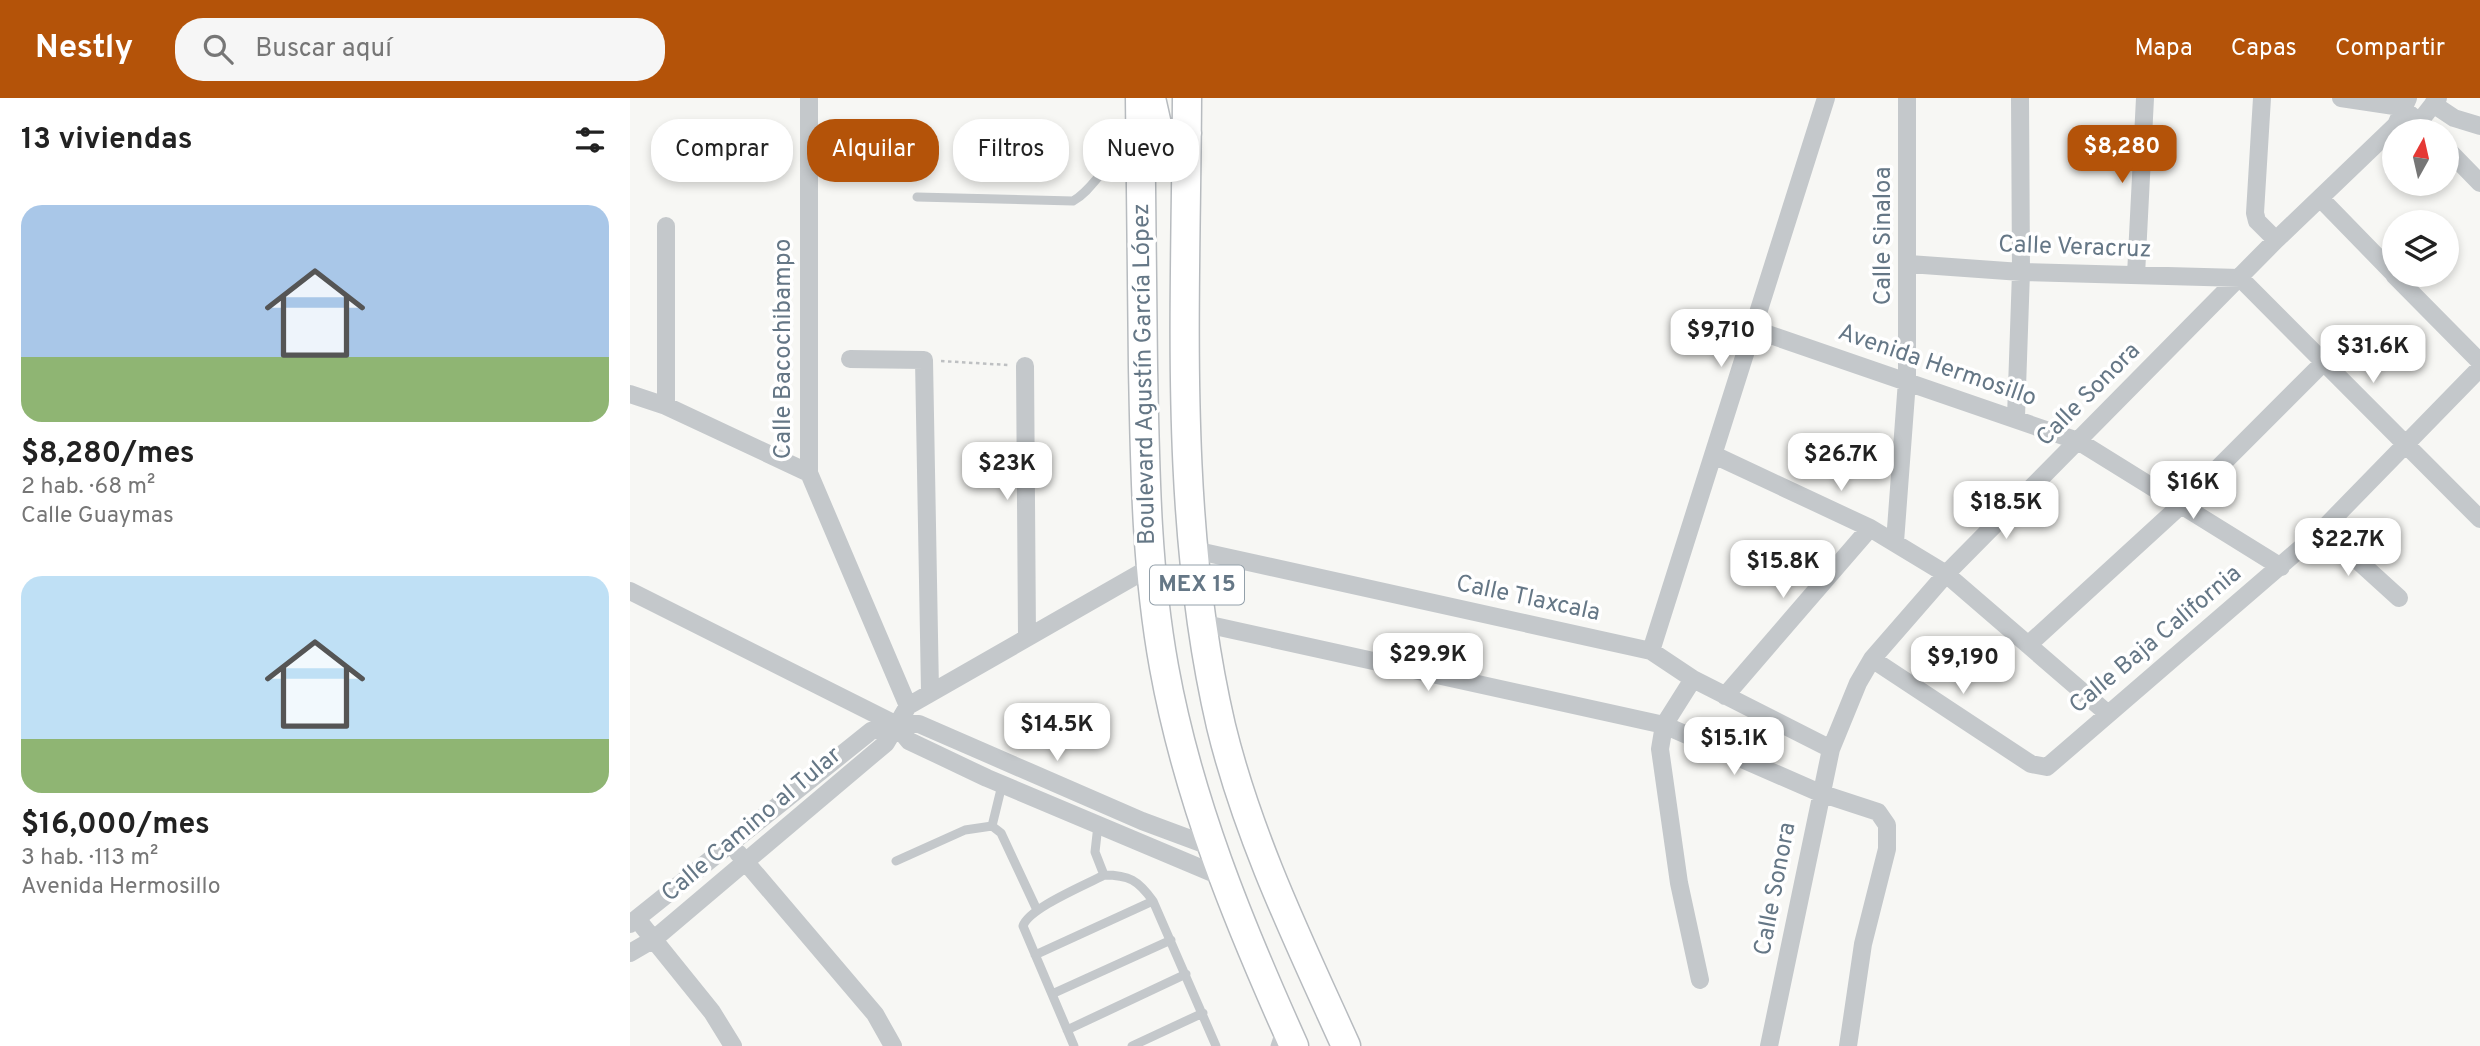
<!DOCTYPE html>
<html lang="es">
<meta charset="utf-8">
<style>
:root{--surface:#fff;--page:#f6f6f6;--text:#222;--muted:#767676;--accent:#b45309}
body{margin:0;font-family:Overpass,sans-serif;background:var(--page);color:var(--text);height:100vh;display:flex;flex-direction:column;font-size:26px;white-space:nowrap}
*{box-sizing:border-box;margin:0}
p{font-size:23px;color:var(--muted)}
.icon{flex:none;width:38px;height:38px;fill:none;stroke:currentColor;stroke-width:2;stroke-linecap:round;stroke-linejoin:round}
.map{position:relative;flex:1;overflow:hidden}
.panel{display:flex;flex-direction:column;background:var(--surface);width:630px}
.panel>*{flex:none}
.hud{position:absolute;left:21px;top:21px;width:665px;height:63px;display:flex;gap:14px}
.needle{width:46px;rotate:8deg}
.tools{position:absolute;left:1752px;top:21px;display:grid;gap:14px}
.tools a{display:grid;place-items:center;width:77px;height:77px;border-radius:50%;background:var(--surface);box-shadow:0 4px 10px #0003;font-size:35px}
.price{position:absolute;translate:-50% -60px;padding:0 16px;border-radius:14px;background:#fff;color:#222;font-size:23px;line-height:46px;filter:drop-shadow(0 2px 4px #0008)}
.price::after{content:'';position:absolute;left:50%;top:42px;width:21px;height:16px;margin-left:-10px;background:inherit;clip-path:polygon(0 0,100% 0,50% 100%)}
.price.selected{background:var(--accent);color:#fff}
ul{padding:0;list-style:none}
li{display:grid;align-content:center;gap:14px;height:371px;padding:0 21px}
li span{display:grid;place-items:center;height:217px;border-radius:21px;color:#555}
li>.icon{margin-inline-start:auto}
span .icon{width:126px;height:126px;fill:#fffc;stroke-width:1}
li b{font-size:30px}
h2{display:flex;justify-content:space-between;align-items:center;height:84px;padding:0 21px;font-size:30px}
.chip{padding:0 24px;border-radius:28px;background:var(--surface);box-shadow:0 4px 10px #0003;font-size:24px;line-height:63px}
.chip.selected{background:var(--accent);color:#fff}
header{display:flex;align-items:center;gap:42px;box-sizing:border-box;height:98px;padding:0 35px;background:var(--accent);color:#fff}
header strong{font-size:33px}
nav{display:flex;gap:38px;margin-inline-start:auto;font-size:24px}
.search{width:490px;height:63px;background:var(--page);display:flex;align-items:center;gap:18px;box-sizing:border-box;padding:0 24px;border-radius:28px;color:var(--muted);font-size:26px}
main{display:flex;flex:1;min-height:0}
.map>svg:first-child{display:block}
</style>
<header>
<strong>Nestly</strong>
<div class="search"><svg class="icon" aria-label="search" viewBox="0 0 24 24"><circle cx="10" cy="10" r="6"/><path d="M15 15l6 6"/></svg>Buscar aquí</div>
<nav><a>Mapa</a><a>Capas</a><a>Compartir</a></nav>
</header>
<main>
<section class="panel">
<h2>13 viviendas<svg class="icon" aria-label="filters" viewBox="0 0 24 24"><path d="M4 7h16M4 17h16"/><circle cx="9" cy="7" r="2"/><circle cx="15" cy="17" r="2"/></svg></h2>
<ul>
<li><span style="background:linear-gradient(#a9c7e8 70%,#8fb573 0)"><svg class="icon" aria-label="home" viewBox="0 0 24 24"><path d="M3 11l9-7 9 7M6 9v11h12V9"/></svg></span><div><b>$8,280/mes</b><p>2 hab. · 68 m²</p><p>Calle Guaymas</p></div></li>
<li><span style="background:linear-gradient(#bfe0f5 75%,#8fb573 0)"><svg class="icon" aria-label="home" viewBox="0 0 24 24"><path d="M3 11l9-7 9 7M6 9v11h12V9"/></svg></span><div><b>$16,000/mes</b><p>3 hab. · 113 m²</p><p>Avenida Hermosillo</p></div></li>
</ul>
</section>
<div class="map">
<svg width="1850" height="948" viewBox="0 0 1850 948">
<rect width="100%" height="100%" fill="#f7f7f4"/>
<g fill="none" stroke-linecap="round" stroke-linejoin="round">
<g stroke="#b7bbbf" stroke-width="31">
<path id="primary" d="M510 0C511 90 512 180 513 269 515 370 516 470 534 569 558 702 609 826 664 948
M521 0 528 31 536 35H557
M557 0C556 209 543 422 591 628 618 739 669 844 716 948"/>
</g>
<path stroke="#bec0c2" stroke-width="2.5" stroke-dasharray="3.5 3.5" stroke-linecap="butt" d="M311 263 378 267"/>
<path stroke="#c4c8cb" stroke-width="9" d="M287 99 443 103C467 90 477 55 506 53
M362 728 372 687
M266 763 335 732 362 728 371 735 407 812
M474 777C499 777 508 782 523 803L586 948
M405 857 523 803
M422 896 541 842
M437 932 556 876
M444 948 393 828C399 810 456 787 474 777L465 754 468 727
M502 948 573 915
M645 948 650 933"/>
<path stroke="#c4c8cb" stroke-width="18" d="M179 0V375L278 608
M1632 0 1625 115 1627 123 1646 142
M1711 0 1771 9 1800 33
M1803 6 1824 20 1850 28
M1780 25 1790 23 1808 0
M1816 50 1850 85
M1690 100 1764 176
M1279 166 1391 174 1610 180 1850 421
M1506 177 1515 0
M1764 177 1850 264
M1123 231 1448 343 1651 469
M220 261 294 262 300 593
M395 268 397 539
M0 296 36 308 179 375
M36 308V128
M1386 319 1391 174 1390 0
M1084 357 1240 430 1316 476 1477 615
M1693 431 1769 500
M1265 444 1277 283V0
M564 452 1021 553 1063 581 1201 651
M0 493 265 626 279 643 357 680 592 779
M571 525 1034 627 1190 695 1248 714 1257 727V751L1233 846 1218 948
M1398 547 1551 407 1694 264
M1021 553 1196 0
M1242 561 1401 666 1417 669 1693 431 1850 270
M1063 581 1034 627 1030 651 1049 785 1070 882
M1095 598 1240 430
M108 755 245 916 263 948
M7 821 82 914 103 948
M0 826 241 633 265 626H289L512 723 582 749
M0 855 24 841 256 645 278 608 519 470
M1139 948 1201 651 1228 585 1242 561 1316 476 1646 142 1766 27 1778 0"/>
<use href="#primary" stroke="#fff" stroke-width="28"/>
</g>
<g text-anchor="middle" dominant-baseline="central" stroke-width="7" stroke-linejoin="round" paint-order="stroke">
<rect fill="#fff" stroke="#93a0aa" stroke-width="2" x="520" y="467.5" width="94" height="39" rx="5"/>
<g font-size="23" font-weight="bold" fill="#657786">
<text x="567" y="487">MEX 15</text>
</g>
<g font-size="24" fill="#657786" stroke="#fff">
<text transform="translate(1254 138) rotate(-90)">Calle Sinaloa</text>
<text transform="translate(1445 150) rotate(2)">Calle Veracruz</text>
<text transform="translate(154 251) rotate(-90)">Calle Bacochibampo</text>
<text transform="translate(1307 268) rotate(19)">Avenida Hermosillo</text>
<text transform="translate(515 276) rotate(-91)">Boulevard Agustín García López</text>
<text transform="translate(1459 297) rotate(-45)">Calle Sonora</text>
<text transform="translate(898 501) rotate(12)">Calle Tlaxcala</text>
<text transform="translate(1526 542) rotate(-40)">Calle Baja California</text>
<text transform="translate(122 727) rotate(-40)">Calle Camino al Tular</text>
<text transform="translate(1146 791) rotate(-79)">Calle Sonora</text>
</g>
</g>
</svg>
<div class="tools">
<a><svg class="needle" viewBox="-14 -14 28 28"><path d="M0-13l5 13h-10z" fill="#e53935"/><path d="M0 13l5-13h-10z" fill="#767676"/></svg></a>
<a><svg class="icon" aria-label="layers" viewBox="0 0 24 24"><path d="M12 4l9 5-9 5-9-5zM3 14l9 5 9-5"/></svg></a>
</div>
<b class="price selected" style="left:1492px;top:87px">$8,280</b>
<b class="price" style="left:1091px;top:271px">$9,710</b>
<b class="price" style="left:1743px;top:287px">$31.6K</b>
<b class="price" style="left:1211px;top:395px">$26.7K</b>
<b class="price" style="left:377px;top:404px">$23K</b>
<b class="price" style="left:1563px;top:423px">$16K</b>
<b class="price" style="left:1376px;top:443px">$18.5K</b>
<b class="price" style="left:1718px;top:480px">$22.7K</b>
<b class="price" style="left:1153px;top:502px">$15.8K</b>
<b class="price" style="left:798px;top:595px">$29.9K</b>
<b class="price" style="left:1333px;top:598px">$9,190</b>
<b class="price" style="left:427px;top:665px">$14.5K</b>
<b class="price" style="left:1104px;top:679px">$15.1K</b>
<div class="hud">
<a class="chip">Comprar</a>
<a class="chip selected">Alquilar</a>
<a class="chip">Filtros</a>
<a class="chip">Nuevo</a>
</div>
</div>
</main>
